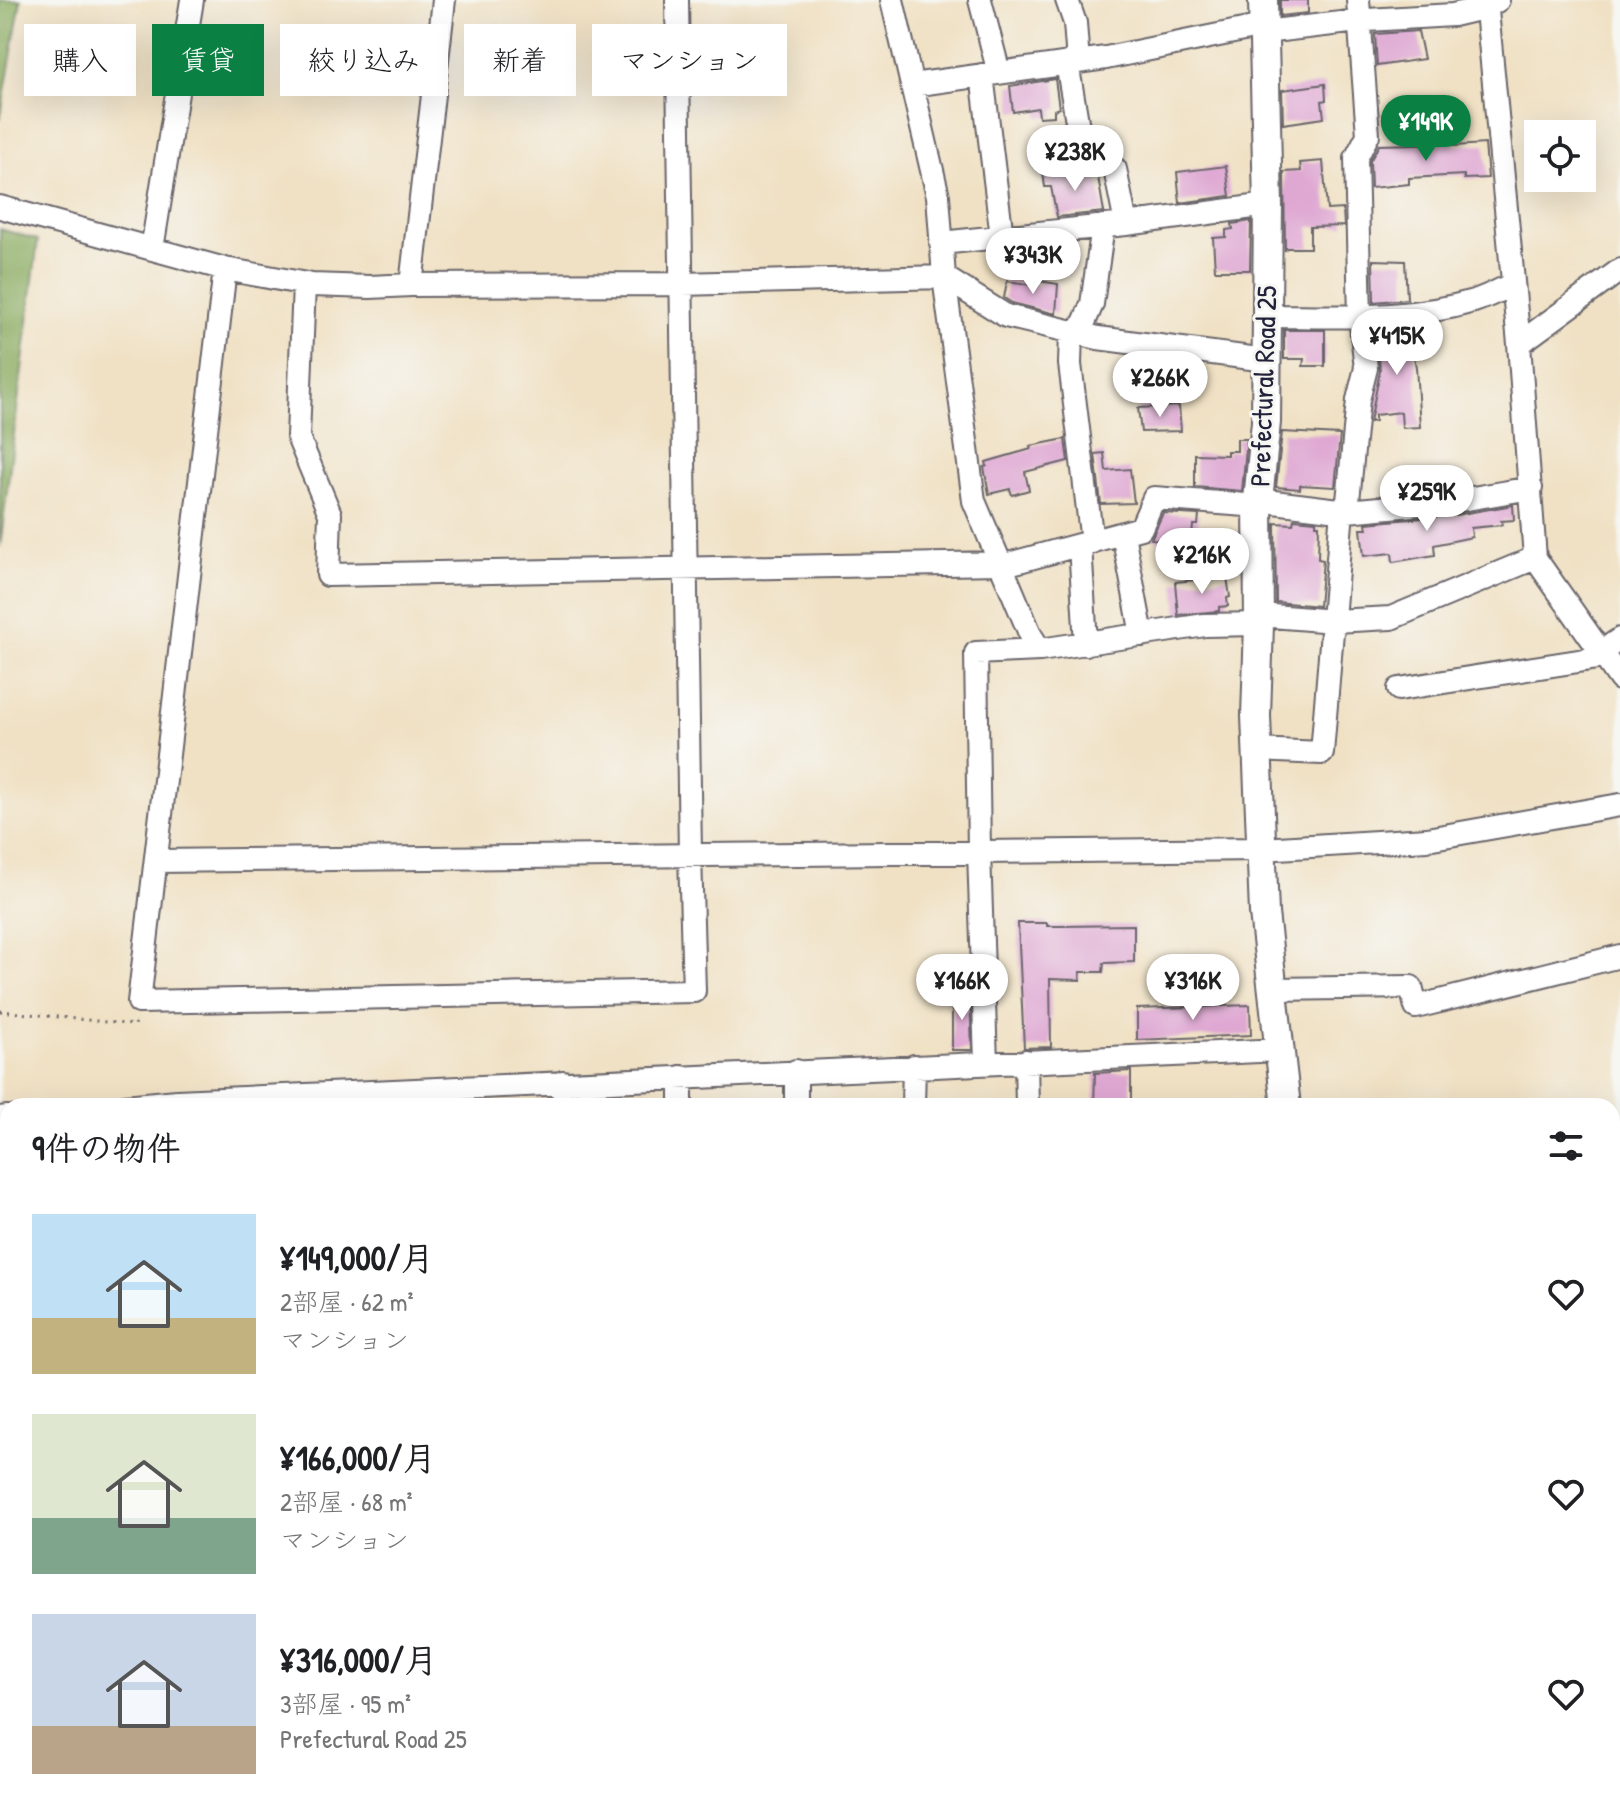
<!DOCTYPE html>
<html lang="ja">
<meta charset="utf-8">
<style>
:root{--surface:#fff;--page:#f2f2f2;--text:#202124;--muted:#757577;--accent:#0b8043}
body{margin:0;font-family:"Patrick Hand","Klee One",sans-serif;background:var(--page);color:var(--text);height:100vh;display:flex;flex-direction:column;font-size:30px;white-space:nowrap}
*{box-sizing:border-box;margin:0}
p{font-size:26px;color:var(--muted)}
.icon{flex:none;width:44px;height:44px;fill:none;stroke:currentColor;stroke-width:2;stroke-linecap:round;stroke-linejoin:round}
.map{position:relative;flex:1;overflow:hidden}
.drawer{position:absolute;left:0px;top:1098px;width:1620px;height:714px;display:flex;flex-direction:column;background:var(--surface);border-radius:24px 24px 0 0;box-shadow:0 8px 32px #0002}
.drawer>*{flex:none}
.guide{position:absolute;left:24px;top:24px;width:800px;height:72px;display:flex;gap:16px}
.controls{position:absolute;left:1524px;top:120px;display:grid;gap:16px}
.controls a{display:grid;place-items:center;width:72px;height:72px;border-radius:0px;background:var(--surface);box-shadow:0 8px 32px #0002;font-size:40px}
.price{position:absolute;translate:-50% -68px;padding:0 18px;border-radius:28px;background:#fff;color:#222;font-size:26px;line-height:52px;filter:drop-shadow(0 2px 4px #0008)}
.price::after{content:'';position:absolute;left:50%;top:48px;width:24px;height:18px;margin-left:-12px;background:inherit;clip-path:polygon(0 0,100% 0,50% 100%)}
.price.active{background:var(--accent);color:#fff}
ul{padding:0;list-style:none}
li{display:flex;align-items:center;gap:24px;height:200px;padding:0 32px}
li span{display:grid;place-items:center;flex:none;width:224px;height:160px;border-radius:0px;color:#555}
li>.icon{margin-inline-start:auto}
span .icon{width:96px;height:96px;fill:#fffc;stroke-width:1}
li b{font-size:34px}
h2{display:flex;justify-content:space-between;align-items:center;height:96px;padding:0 32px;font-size:34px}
.chip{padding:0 28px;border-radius:0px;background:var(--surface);box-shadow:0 8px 32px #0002;font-size:28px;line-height:72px}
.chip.active{background:var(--accent);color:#fff}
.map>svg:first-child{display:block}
</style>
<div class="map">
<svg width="1620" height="1811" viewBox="0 0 1620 1811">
<rect width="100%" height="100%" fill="#f6f6f2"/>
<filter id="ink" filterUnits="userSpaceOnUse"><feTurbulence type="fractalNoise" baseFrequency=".0125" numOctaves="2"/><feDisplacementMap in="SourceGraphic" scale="16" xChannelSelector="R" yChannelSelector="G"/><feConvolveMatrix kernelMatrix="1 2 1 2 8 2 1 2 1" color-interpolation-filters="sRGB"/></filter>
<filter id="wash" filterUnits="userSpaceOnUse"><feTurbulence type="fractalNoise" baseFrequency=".006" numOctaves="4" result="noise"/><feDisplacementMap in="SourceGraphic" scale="32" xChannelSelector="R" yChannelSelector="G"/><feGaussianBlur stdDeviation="1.8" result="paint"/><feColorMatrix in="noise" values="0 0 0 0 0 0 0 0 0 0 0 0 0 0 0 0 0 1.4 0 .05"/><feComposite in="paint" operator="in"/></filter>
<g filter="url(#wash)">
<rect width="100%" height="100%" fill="#f0e1c4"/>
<path fill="#8aab60" stroke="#56664e" stroke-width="2" d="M0 0H21L0 120Z
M0 229 38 240 0 547Z"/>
<g id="blocks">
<path fill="#dfa8d3" d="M1280 0H1308V13L1280 16Z
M1418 31 1424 59 1377 66 1375 34Z
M1055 79 1059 108 1054 110V116L1039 117 1038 108 1013 112 1010 86Z
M1325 84 1326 100 1322 101 1324 118 1283 124 1282 90Z
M1454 143V146L1485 144 1488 178 1464 179V175L1409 178V184L1371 188 1370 161 1379 145Z
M1323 161 1327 210 1343 209 1344 226 1310 227V248H1286L1285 251 1284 172 1301 171 1300 163Z
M1226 166 1230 196 1180 203 1177 172Z
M1097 171 1104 212 1057 217 1051 187H1045L1043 173 1059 172 1060 175Z
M1251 221 1250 270H1215L1213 238 1226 237V230L1233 229 1232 224Z
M1373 260 1405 261 1407 299 1374 302Z
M1007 281 1038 286 1039 281 1058 284 1056 314 1012 303 1004 298Z
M1413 327V332L1410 333 1416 367 1420 427 1402 428 1401 412 1375 415V421L1370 422 1380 371 1377 330Z
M1284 330H1325V366H1303L1304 359H1284Z
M1179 406 1181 431 1141 432 1138 408Z
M1282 432 1340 435 1335 487 1300 485V489L1276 487Z
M1065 439 1068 461 1025 472 1029 490 1012 495 1010 489 989 494 984 467 987 466 986 462 1031 449 1030 446Z
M1237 439H1247L1242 491 1195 487V454L1227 455V451H1237Z
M1104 453 1106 471 1130 469 1134 503 1101 504 1095 454Z
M1513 505 1514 520 1501 521 1502 525 1471 528 1472 537 1434 545 1435 555 1393 562 1392 553 1364 556 1361 529H1367L1366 523 1456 515Z
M1163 513 1199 515 1198 525H1193L1191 548 1172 547V541L1151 539Z
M1294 519 1316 521V525H1319L1318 559 1323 560 1319 606 1276 602 1275 523 1293 524Z
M1227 577 1230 597 1227 598 1228 606 1219 607V611L1178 615 1175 582Z
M1018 923H1047V926H1060L1134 925V962L1104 963 1103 972H1080V980L1050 979 1051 1047 1024 1048Z
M952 993H970L972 1050H952Z
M1250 1005 1251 1035 1137 1040V1009Z
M1131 1071V1106H1094L1095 1073Z"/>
</g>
</g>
<g filter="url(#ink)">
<use href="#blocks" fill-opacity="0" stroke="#6a656b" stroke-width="2"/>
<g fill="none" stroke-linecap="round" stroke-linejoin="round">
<g stroke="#6a656b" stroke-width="26">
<path id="minor" d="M892 0 938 196 944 277 974 501 1031 636 1040 650 1205 625 1259 624
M980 0 999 73
M1067 0 1075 23 1078 62
M1486 0 1519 344 1535 558 1620 679
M1264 32 1367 20 1453 15 1487 7 1498 0
M1067 63 1079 133 1115 169 1126 224
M982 75 1002 237
M912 85 1106 58 1263 26
M0 207 225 269 312 285 370 287 411 285 682 284 944 277 1006 316 1098 338 1266 360
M941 243 1126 224 1268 205
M152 249 192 0
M225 269 139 1002 694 991 690 854 677 0
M304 284 298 437 330 514 328 575 1000 563
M411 285 444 0
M1266 316C1335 316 1406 321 1474 301 1487 297 1500 290 1513 284
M1071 332 1070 364 1092 542
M1079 334 1092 304 1103 226
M1519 344 1620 270
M1258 500 1347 511 1455 501 1531 488
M1347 511 1358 400 1366 368 1360 317 1356 158 1368 135 1358 0
M1123 534 1142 635
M1080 545 1086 644
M1001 566 1141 528 1154 498 1259 506
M1259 615 1334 621 1391 618 1535 558
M1601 652 1620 639
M1399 689 1604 657
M1257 750 1322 753 1342 510
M156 861 1261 849 1427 839 1620 805
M1274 989 1411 987 1416 1007 1620 956
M1026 1061 1027 1106
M986 1063 979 851 976 653 1040 650
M681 1077V1106
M563 1082 564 1106
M125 1106 177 1101 1282 1050
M796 1106V1071
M913 1106 914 1066
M0 1118 8 1117
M1612 1197 1620 1190
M0 1348 8 1349
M0 1702H8
M1612 1728 1620 1721
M1612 1790 1620 1793
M634 1804 635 1811
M940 1804 1036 1811
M346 1811V1804
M449 1811V1804
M558 1811V1804
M789 1811 876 1804
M905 1811 906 1804
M1132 1811 1133 1804
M1550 1811 1551 1804"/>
</g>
<g stroke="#6a656b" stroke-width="32">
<path id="major" d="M1263 0 1268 205 1266 422 1258 500 1259 624 1256 716 1264 913 1286 1106
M1274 1811 1277 1804"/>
</g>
<path stroke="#6a656b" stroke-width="3" stroke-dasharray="2 6" stroke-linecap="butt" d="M0 1011 135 1025 136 1021
M0 1173H8
M103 1811V1804"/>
<use href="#minor" stroke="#fff" stroke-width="22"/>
<use href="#major" stroke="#fff" stroke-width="28"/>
</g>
</g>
<g text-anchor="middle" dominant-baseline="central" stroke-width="6" stroke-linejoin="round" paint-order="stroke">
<g font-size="28" fill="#22223b" stroke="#f6f6f2">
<text transform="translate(1263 386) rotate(-88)">Prefectural Road 25</text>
</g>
</g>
</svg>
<div class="controls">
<a><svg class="icon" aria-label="locate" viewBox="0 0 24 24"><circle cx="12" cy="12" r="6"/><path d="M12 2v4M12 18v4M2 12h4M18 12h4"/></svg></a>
</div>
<b class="price active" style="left:1426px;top:163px">¥149K</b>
<b class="price" style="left:1075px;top:193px">¥238K</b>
<b class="price" style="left:1033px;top:296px">¥343K</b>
<b class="price" style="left:1397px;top:377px">¥415K</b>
<b class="price" style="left:1160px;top:419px">¥266K</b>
<b class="price" style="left:1427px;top:533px">¥259K</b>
<b class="price" style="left:1202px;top:596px">¥216K</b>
<b class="price" style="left:962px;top:1022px">¥166K</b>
<b class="price" style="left:1193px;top:1022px">¥316K</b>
<div class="guide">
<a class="chip">購入</a>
<a class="chip active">賃貸</a>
<a class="chip">絞り込み</a>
<a class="chip">新着</a>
<a class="chip">マンション</a>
</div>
<section class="drawer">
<h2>9件の物件<svg class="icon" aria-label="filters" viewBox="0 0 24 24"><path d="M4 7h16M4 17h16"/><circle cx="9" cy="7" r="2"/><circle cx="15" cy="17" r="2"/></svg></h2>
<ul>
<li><span style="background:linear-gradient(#bfe0f5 65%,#c2b280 0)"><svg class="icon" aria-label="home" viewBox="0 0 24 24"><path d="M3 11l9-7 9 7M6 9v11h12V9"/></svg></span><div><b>¥149,000/月</b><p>2部屋 · 62 m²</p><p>マンション</p></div><svg class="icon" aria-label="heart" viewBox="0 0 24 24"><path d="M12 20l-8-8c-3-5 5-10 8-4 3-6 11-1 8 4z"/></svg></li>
<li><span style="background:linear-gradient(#dfe7d0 65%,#7fa58c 0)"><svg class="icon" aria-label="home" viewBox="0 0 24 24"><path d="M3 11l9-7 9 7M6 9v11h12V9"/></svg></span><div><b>¥166,000/月</b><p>2部屋 · 68 m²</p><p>マンション</p></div><svg class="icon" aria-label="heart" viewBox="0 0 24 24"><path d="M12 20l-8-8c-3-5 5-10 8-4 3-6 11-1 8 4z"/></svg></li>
<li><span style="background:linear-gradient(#c9d6e8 70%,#b9a48a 0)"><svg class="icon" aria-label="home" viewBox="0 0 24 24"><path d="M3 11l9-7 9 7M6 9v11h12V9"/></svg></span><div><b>¥316,000/月</b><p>3部屋 · 95 m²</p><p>Prefectural Road 25</p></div><svg class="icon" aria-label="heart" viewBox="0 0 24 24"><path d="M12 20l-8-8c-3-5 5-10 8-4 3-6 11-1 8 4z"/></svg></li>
</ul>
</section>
</div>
